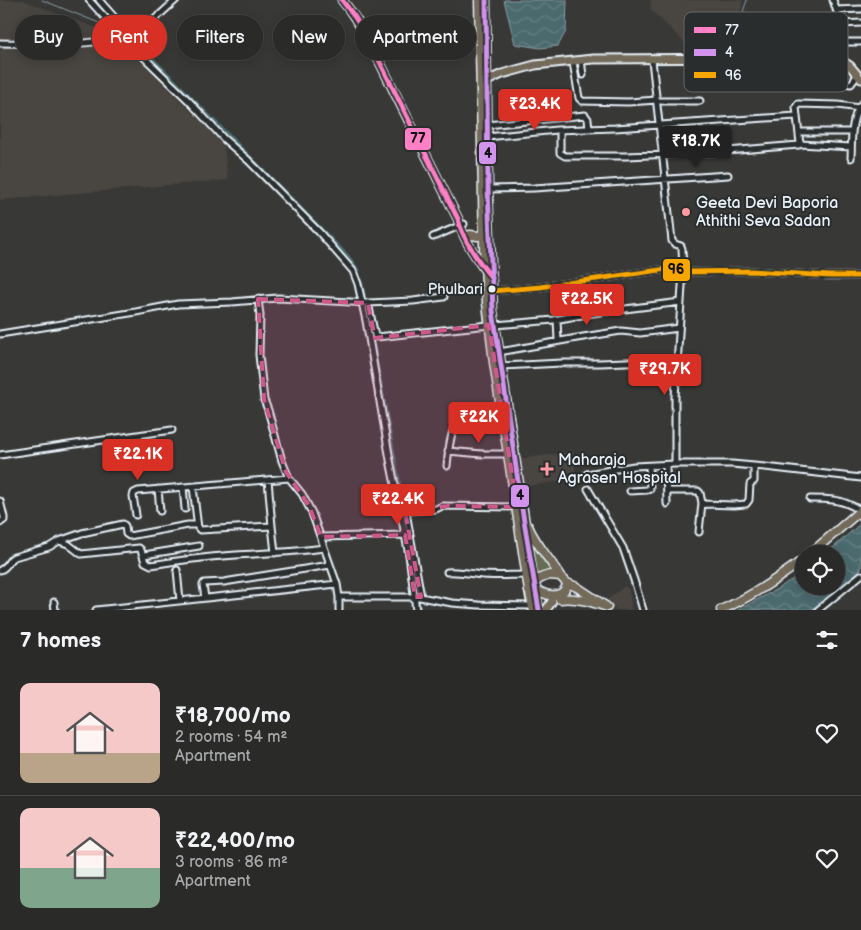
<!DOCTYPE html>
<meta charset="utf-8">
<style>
:root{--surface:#2a2a28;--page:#363634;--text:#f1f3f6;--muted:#a5a7a8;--line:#464645;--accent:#d93025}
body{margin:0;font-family:"Balsamiq Sans",sans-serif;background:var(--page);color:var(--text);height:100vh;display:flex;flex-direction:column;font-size:19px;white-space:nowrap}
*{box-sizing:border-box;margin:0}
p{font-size:16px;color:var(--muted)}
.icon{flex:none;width:28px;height:28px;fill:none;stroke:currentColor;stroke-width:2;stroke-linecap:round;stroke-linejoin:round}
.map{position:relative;height:610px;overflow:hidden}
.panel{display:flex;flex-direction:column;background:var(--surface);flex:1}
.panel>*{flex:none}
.banner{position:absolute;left:15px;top:15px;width:500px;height:45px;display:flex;gap:10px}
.buttons{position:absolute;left:795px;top:545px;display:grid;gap:10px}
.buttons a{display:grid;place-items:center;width:50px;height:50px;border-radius:50%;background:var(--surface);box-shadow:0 2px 12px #0003,0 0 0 1px var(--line);font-size:25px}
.price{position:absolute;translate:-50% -42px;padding:0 11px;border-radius:5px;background:var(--accent);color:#fff;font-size:16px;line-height:32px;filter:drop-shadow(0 1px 2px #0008)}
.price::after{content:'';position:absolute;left:50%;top:30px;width:15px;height:11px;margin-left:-8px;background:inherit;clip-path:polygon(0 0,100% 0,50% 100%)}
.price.current{background:#222;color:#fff}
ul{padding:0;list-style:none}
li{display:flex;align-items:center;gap:15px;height:125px;padding:0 20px}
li+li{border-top:1px solid var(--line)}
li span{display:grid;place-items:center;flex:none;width:140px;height:100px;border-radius:10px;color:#555}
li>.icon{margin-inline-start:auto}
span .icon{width:60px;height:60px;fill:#fffc;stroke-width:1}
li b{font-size:21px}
h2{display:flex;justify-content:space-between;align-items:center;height:60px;padding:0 20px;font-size:21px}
.pill{padding:0 18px;border-radius:22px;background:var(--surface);box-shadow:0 2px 12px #0003,0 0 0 1px var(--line);font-size:18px;line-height:45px}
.pill.current{background:var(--accent);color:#fff}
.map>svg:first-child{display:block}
</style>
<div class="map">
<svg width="861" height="610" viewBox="0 0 861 610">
<defs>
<pattern id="water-waves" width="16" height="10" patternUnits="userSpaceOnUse" patternTransform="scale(1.25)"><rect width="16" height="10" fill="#4b6a6e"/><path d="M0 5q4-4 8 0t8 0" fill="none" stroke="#658083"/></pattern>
</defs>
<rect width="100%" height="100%" fill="#383836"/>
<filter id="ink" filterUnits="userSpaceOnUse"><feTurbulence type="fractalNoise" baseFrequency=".02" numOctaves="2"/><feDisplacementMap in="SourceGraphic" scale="10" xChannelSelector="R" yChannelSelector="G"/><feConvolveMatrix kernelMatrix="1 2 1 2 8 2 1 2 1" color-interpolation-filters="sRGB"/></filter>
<g filter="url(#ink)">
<path fill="#494540" d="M0 0H23L72 19 114 34 224 145 228 180 0 200Z
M650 0H742V7L737 16 702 47H689L651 10Z
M573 452 576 479 521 487 517 459Z
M625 586 629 590 632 610H616L604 602Z"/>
<path fill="#656c52" stroke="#a6aea5" d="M531 541 553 570 538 574 536 573Z"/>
<path fill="url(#water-waves)" stroke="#8aa0a5" d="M504 0H567L566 31 558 46 540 48 515 44Z
M861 523V569L824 601 811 610H738L777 589 804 572V586H836V554H826Z"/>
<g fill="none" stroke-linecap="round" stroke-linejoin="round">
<path stroke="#8aa0a5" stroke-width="1" d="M42 0 104 25 111 30H113
M736 54C733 38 742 15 747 0"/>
<path stroke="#4b6a6e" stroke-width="4.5" d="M94 0 348 257 357 270 363 292 405 517
M415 579 419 610"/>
<g stroke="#e8f1f8" stroke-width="9">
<path id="minor" d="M89 0 122 36 189 101 224 139 248 160 319 232 353 271 358 284 366 321 390 460 409 555 416 610
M99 0 114 17 135 37 176 0
M833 0 841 24 843 42 841 60
M836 10 861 9
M841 24 861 23
M843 42H861
M0 43C40 43 83 48 122 36
M768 58 770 80 773 84 831 81 851 84 857 76
M581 60 583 75
M652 60 672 241 675 244 681 246 682 249 683 270 675 397V464
M573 62 579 98 582 101 628 102 657 100
M657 101H700
M487 125 585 115 588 119 589 129
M560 130V153L565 156H627L715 152 799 145 800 144 796 107 798 104 838 105 859 108
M799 132H852
M487 137 557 130 615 128 796 116
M800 144 851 147
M851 158C852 140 850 120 861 104
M488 189 534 188 728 175
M433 237 464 224
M492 291 540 287 667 269 683 270 686 272 752 271 830 276H861
M258 299 260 315 259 355 264 400 268 410 282 461 289 478
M368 303 375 336 377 337 489 325
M557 319 558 341
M495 325 554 320 593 313 681 302
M0 334 136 312 178 304 232 302 278 298 368 303 413 301 444 297
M499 352 577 338 621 331 640 333 679 328
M501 366 562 363H600L677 360
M448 451 482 454H508
M0 455 172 430
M666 465 667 504
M447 466C448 455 451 428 458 421 461 418 462 418 466 418L503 415
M587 474 634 466 675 464H732L765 467 861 478
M268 480 272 526
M183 487 185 509
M193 487 198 528 200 530 272 526 275 553
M158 489 160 511
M588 489 623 548 634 580 643 610
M630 491 647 490 650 489 649 466
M667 491H698L700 493 702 503 704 504 734 505 746 504 749 500 750 484 754 481V466
M810 499C829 499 841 499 858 509
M0 501 4 517V520L0 523
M136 515 133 496 134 493 138 491 289 478 302 494 312 513 337 584 339 597H420L452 603 479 605 532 606
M699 532 702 503
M321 537 405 535
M59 541 82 533 123 524 125 526 126 534 129 536 188 525H197
M144 555 199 546
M0 570C9 567 7 560 14 557L49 547 59 541 68 544 81 554 139 548 141 550 145 562 151 565C180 560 208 557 236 555 266 553 295 552 324 548
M177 570 180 601
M447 572C459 571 471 574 483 575 497 576 512 575 527 575
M421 597 406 512 409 511 436 509 442 506 517 507
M205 598 203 585 204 583 224 582 330 565
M54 602 55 610
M96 610 337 584
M339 610V597
M818 610 861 575"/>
</g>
<g stroke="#e8f1f8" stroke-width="11">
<path id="major" d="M483 81H487L502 74 535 65 593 59 768 58 797 57H817L841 60 850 66 861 79
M535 590 539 610
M529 591 533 610
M546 610 552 601"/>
</g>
<g stroke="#e8f1f8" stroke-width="11">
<path id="highway" d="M342 0C366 30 381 65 398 99 418 139 438 179 458 219 462 236 474 254 484 269
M479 0 484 247 487 303 494 363 529 591 535 590 493 311 488 189 486 0
M470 235 478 236 484 234
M528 526C536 545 550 559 560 576
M810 554 861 510
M550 575 560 576 567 583C565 610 509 585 550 575Z
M560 599C576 597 592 602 607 607L577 587 567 583
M721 610C750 597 779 578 804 559"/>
</g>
<use href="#minor" stroke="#2a2d2e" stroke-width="5"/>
<use href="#major" stroke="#736b5a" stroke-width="7"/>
<use href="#highway" stroke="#736b5a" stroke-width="8"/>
<g stroke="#2a2d2e" stroke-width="9">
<path id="bus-1" d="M342 0 354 16 368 38 458 219C462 237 479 263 492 278"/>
</g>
<g stroke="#2a2d2e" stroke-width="9">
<path id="bus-2" d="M486 0 488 189 493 311 523 515 539 610"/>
</g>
<g stroke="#2a2d2e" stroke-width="9">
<path id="bus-3" d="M492 291 540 287 667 269 683 270 686 272 752 271 830 276H861"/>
</g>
<use href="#bus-1" stroke="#ff80c5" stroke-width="5"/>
<use href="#bus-2" stroke="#d193ec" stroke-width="5"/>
<use href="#bus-3" stroke="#f7a600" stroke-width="5"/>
</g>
</g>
<path fill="#cd598a" fill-opacity="0.2" stroke="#cd598a" stroke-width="4" stroke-dasharray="10 6" stroke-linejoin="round" d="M258 299 368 303 375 338 489 325 517 507 449 506 405 511 421 597H415L405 535 321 537 309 506 286 472 264 400Z"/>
<g fill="#ff9aa2" stroke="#2a2d2e" stroke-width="2">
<circle cx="686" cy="212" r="5"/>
<path d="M544.5 461.5h5v5h5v5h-5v5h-5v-5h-5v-5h5z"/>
</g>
<circle fill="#e8f1f8" stroke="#2a2d2e" stroke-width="2" cx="492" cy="289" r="4.5"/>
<g text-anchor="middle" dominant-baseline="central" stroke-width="4" stroke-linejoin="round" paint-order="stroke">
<g font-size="15" fill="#e8f1f8" stroke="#2a2d2e" text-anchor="end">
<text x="483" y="289">Phulbari</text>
</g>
<g font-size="16" fill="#e8f1f8" stroke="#2a2d2e" text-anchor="start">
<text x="696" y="203">Geeta Devi Baporia<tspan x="696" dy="18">Athithi Seva Sadan</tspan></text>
<text x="558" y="460">Maharaja<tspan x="558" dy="18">Agrasen Hospital</tspan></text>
</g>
</g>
<rect x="684" y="12" width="164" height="80" rx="8" fill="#2a2d2e" stroke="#63686b" stroke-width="1"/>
<rect x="694" y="27" width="22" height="6" fill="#ff80c5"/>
<rect x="694" y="49" width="22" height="7" fill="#d193ec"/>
<rect x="694" y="72" width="22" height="6" fill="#f7a600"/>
<g font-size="14" fill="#e8f1f8">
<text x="725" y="35">77</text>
<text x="725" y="57">4</text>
<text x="725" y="80">96</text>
</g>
<g stroke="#2a2d2e" stroke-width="2">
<rect x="404" y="127" width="28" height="24" rx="5" fill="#ff80c5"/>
<rect x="478" y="141" width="19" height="24" rx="5" fill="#d193ec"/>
<rect x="662" y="258" width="29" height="24" rx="5" fill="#f7a600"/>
<rect x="510" y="484" width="20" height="24" rx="5" fill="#d193ec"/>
</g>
<g font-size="14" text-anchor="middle" font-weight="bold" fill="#111">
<text x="418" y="143">77</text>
<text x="488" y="158">4</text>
<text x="676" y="274">96</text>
<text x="520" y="500">4</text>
</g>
</svg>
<div class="buttons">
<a><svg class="icon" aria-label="locate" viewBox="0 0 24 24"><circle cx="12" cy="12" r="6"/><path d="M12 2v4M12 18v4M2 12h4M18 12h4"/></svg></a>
</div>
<b class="price" style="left:535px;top:131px">₹23.4K</b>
<b class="price current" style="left:696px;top:168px">₹18.7K</b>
<b class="price" style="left:587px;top:326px">₹22.5K</b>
<b class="price" style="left:665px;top:396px">₹29.7K</b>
<b class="price" style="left:479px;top:444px">₹22K</b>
<b class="price" style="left:138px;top:481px">₹22.1K</b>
<b class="price" style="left:398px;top:526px">₹22.4K</b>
<div class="banner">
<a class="pill">Buy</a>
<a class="pill current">Rent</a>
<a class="pill">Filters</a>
<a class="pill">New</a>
<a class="pill">Apartment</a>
</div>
</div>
<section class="panel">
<h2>7 homes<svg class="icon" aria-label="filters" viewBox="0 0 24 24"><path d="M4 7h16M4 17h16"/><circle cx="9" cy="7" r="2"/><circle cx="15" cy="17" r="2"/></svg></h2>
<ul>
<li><span style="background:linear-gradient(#f6c9c9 70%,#b9a48a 0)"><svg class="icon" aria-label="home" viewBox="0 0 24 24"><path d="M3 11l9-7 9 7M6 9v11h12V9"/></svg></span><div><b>₹18,700/mo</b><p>2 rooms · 54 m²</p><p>Apartment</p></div><svg class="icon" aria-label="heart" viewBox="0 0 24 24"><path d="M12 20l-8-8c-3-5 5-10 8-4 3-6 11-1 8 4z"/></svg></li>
<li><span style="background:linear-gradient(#f6c9c9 60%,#7fa58c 0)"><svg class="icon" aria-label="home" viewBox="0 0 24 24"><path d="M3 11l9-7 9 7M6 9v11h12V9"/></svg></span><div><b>₹22,400/mo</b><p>3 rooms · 86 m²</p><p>Apartment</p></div><svg class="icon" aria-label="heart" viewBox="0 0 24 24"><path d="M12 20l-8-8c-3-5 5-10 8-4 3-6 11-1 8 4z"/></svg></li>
</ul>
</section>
